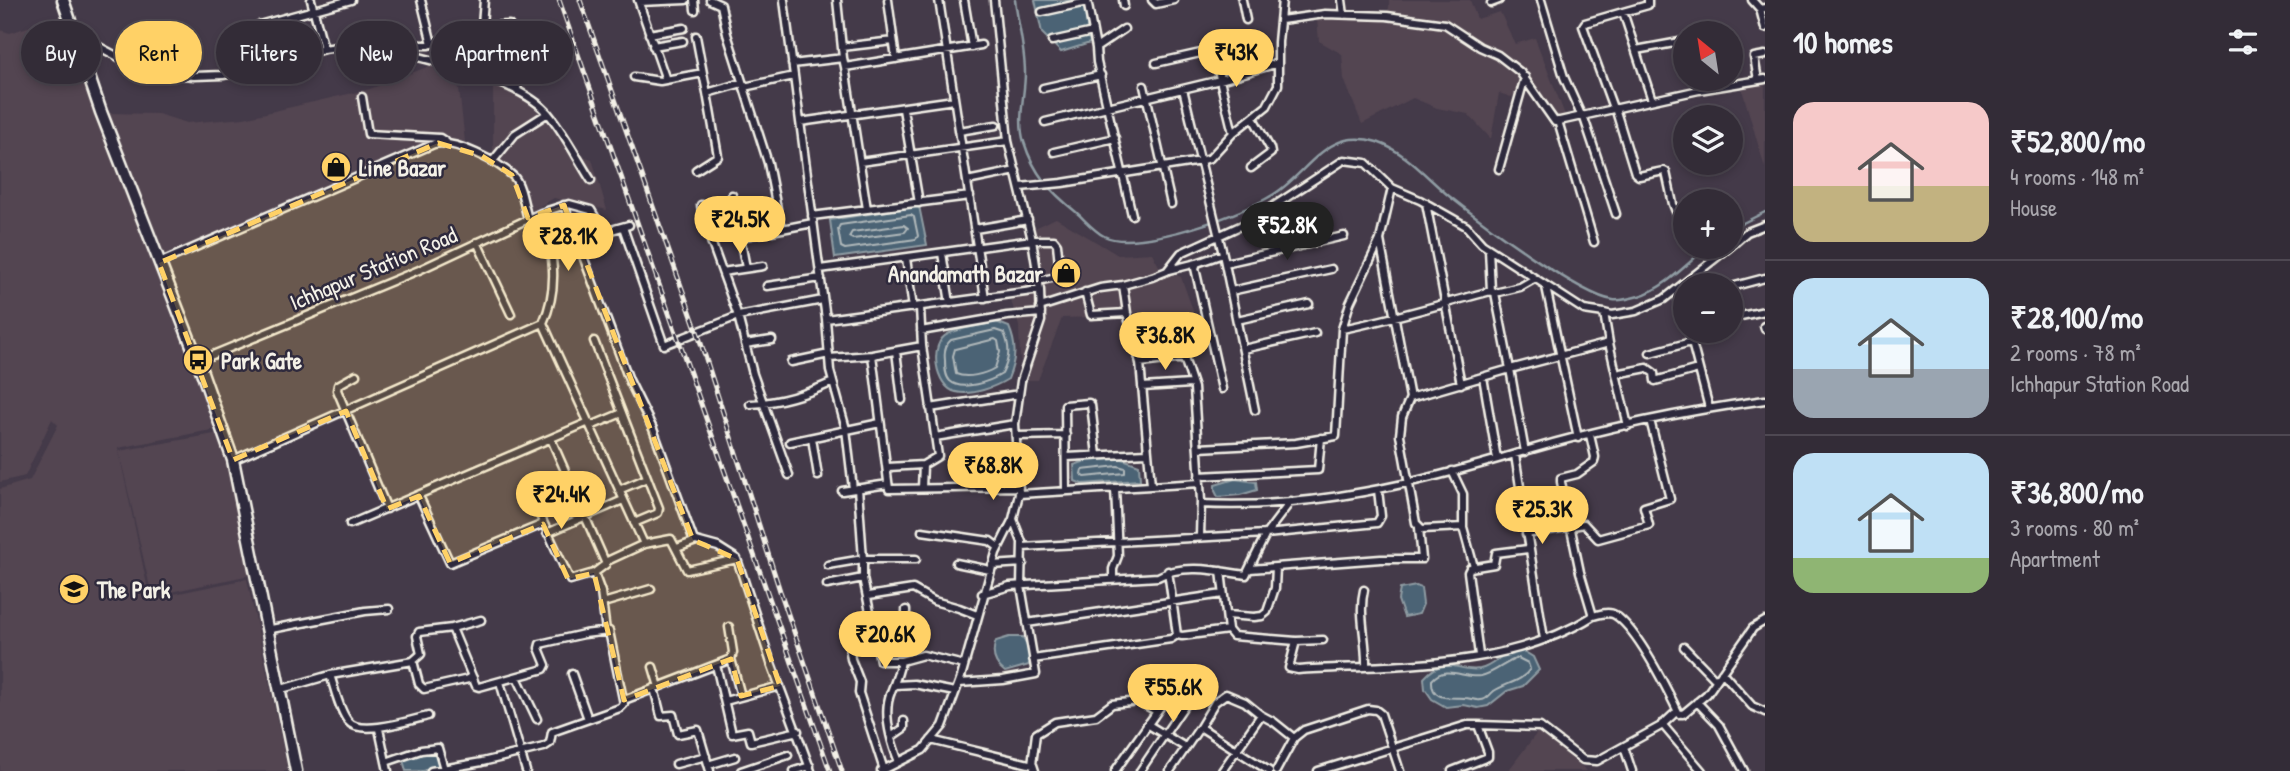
<!DOCTYPE html>
<meta charset="utf-8">
<style>
:root{--surface:#332c37;--page:#3e3842;--text:#f1f3f6;--muted:#a9a7ad;--line:#4e4852;--accent:#ffd166}
body{margin:0;font-family:"Patrick Hand",sans-serif;background:var(--page);color:var(--text);height:100vh;display:flex;flex-direction:column;font-size:26px;white-space:nowrap}
*{box-sizing:border-box;margin:0}
p{font-size:23px;color:var(--muted)}
.icon{flex:none;width:38px;height:38px;fill:none;stroke:currentColor;stroke-width:2;stroke-linecap:round;stroke-linejoin:round}
.map{position:relative;flex:1;overflow:hidden}
.details{display:flex;flex-direction:column;background:var(--surface);width:525px}
.details>*{flex:none}
.top-card{position:absolute;left:21px;top:21px;width:665px;height:63px;display:flex;gap:14px}
.needle{width:46px;rotate:330deg}
.controls{position:absolute;left:1673px;top:21px;display:grid;gap:14px}
.controls a{display:grid;place-items:center;width:70px;height:70px;border-radius:50%;background:var(--surface);box-shadow:0 4px 10px #0003,0 0 0 2px var(--line);font-size:35px}
.price{position:absolute;translate:-50% -60px;padding:0 16px;border-radius:24px;background:var(--accent);color:#111;font-size:23px;line-height:46px;filter:drop-shadow(0 2px 4px #0008)}
.price::after{content:'';position:absolute;left:50%;top:42px;width:21px;height:16px;margin-left:-10px;background:inherit;clip-path:polygon(0 0,100% 0,50% 100%)}
.price.current{background:#222;color:#fff}
ul{padding:0;list-style:none}
li{display:flex;align-items:center;gap:21px;height:175px;padding:0 28px}
li+li{border-top:2px solid var(--line)}
li span{display:grid;place-items:center;flex:none;width:196px;height:140px;border-radius:21px;color:#555}
li>.icon{margin-inline-start:auto}
span .icon{width:84px;height:84px;fill:#fffc;stroke-width:1}
li b{font-size:30px}
h2{display:flex;justify-content:space-between;align-items:center;height:84px;padding:0 28px;font-size:30px}
.chip{padding:0 24px;border-radius:32px;background:var(--surface);box-shadow:0 4px 10px #0003,0 0 0 2px var(--line);font-size:24px;line-height:63px}
.chip.current{background:var(--accent);color:#111}
main{display:flex;flex:1;min-height:0}
.map>svg:first-child{display:block}
</style>
<main>
<div class="map">
<svg width="1765" height="771" viewBox="0 0 1765 771">
<rect width="100%" height="100%" fill="#443a49"/>
<filter id="ink" filterUnits="userSpaceOnUse"><feTurbulence type="fractalNoise" baseFrequency=".0143" numOctaves="2"/><feDisplacementMap in="SourceGraphic" scale="14" xChannelSelector="R" yChannelSelector="G"/><feConvolveMatrix kernelMatrix="1 2 1 2 8 2 1 2 1" color-interpolation-filters="sRGB"/></filter>
<g filter="url(#ink)">
<path fill="#534551" d="M1389 0H1470L1477 19 1500 12 1515 44 1535 38 1565 115 1556 119 1534 86 1511 97 1499 93 1491 139 1468 114 1437 108 1413 98 1362 124 1344 79 1342 54 1319 41 1317 19 1334 16 1384 18 1389 8Z
M64 15 197 364 216 429 118 448 150 599 247 579 288 771H0V489L30 480 58 425 52 419 25 476 0 482V30L10 33Z
M435 64 457 71 465 142 434 139 326 189 160 260 105 113 158 114 187 123 244 118 370 89Z
M1765 81V168L1741 86Z
M493 87 508 89 540 110 573 153 592 159 607 210 554 198 529 213 517 177 493 155Z
M1056 218 1118 255 1152 253 1160 268 1181 277 1203 338 1151 346 1153 358 1141 359 1133 316 1062 318 1038 380H1026L1031 365 1020 360 1019 326 1011 301 1022 295 1017 272 1040 268 1035 228Z
M220 433 230 461 250 575 152 596 119 451Z
M1539 730 1587 771H1508Z"/>
<path fill="#4b6375" stroke="#8f9ca3" stroke-width="2" d="M1035 0H1083L1090 43 1061 52 1042 33Z
M919 206 927 245 835 258 830 220Z
M996 322 1009 327C1017 346 1016 359 1008 379 995 387 972 396 956 392 935 387 928 343 948 334 962 327 981 326 996 322Z
M1120 458 1139 465 1140 480 1082 484 1075 481 1074 465 1086 461Z
M1235 479 1256 482 1257 490 1240 495 1218 497 1215 491V485Z
M1416 586 1421 588 1423 604 1419 614 1404 617 1398 600 1400 589Z
M1009 637H1023L1029 651V665L1005 672C994 664 991 654 996 641Z
M1520 649 1533 657 1539 670 1523 686 1507 691 1488 706 1478 708 1464 705 1446 707 1432 699 1425 689 1424 678C1447 653 1456 673 1480 669 1490 667 1496 660 1504 655 1509 653 1515 651 1520 649Z
M431 750 438 754 442 767 423 771H406L403 760Z"/>
<g fill="none" stroke-linecap="round" stroke-linejoin="round">
<path stroke="#b0b8ba" stroke-width="2" d="M911 215 914 217 918 236 916 239 845 249 841 247 838 229 840 225Z
M904 225 908 228 905 232 853 239 849 237 852 232Z
M995 330 1004 333C1011 348 1009 360 1002 374 991 381 962 392 950 381 945 376 945 367 945 360 944 352 945 345 951 340Z
M995 339 998 341 1000 352 995 368C985 374 967 379 956 374L953 356 955 349Z
M1118 466 1125 468V473L1085 477 1081 474 1082 470Z
M1518 658 1528 663 1530 669C1522 682 1506 683 1494 691 1489 695 1487 700 1481 700 1475 701 1470 698 1465 698 1451 697 1431 702 1432 680 1446 664 1464 679 1481 676 1495 673 1505 662 1518 658Z"/>
<path stroke="#8f9ca3" stroke-width="2.5" d="M1015 0C1018 24 1025 49 1025 73 1025 95 1017 120 1024 142 1034 174 1050 191 1076 212 1085 220 1094 231 1104 236 1137 253 1252 212 1280 190 1312 166 1330 127 1377 142 1406 152 1426 177 1449 196 1478 219 1580 296 1613 300 1620 301 1632 298 1639 296 1664 289 1688 263 1707 247
M1731 229 1765 212"/>
<g stroke="#f4f1e8" stroke-width="11">
<path id="street" d="M311 0 324 49
M421 0 432 44
M638 0 666 80
M694 0 695 10
M710 0 721 5 727 34 768 163 781 229
M784 0 826 319 830 371 846 429 853 489
M837 0 843 58
M888 0 896 59
M939 0 985 298
M964 0 972 47
M1087 0 1096 48
M1123 0 1124 6
M1152 0 1156 4 1174 0
M1242 0 1246 20
M1342 0 1344 15
M1541 0 1564 77 1581 115
M1648 0V5L1623 12 1652 100
M1752 0 1760 9
M639 2 686 0
M1491 3 1499 0
M1765 8 1760 9 1765 28
M1042 12 1087 2
M1281 20 1325 14 1387 16 1445 24 1480 47 1498 55 1520 72 1555 122 1699 90 1765 79
M482 25 484 0
M1124 29 1096 48 1097 62 1132 215
M75 34 124 60 160 73 194 76 223 75 251 70 324 49 356 44 429 45 469 27 509 25 511 28 519 70 517 91
M649 34 684 28
M696 36 703 73
M1052 41 1093 32
M653 46 683 41
M374 47C418 56 515 78 546 111 562 128 578 160 591 180
M842 47 893 41
M1215 50 1220 80 1233 133
M1636 50 1685 41
M1156 63 1245 43
M792 64 843 58 845 67 981 45
M267 65 257 28 259 25 351 0
M845 67 867 209
M634 77 660 81 703 73 707 93 742 83
M1758 80 1754 57 1765 55
M1144 86 1171 204
M744 87 794 76
M1043 88 1101 75
M1183 89 1223 254 1255 410
M362 97 368 134 440 138 446 142
M1613 108 1583 26 1585 23 1623 12
M1615 108 1635 173 1639 176 1664 171 1666 172 1673 204 1681 224
M903 109 919 203
M1583 115 1616 214
M1558 121 1594 242
M800 122 954 100
M1045 122 1220 80 1278 63
M959 131 996 125
M1054 152 1115 138
M492 162 515 134 548 113
M860 162 1008 141
M1251 168 1271 153 1270 148 1253 118
M1499 169 1525 77
M696 170 718 156 707 93
M967 181 1016 171
M1020 187 1062 183 1201 161 1210 158 1233 133 1267 106 1278 85V42L1282 0
M732 195 746 268
M1426 203 1461 384
M564 205 629 380 653 429 694 541
M701 205 703 219 738 316 753 374 789 475
M812 216 970 196
M623 227 664 345 738 316 823 300
M975 229 1028 220
M740 237 813 223
M477 242 511 314
M1731 246 1747 232 1765 225
M1489 249 1491 291
M942 253 950 303
M906 258 913 308
M159 263 434 144C454 139 499 162 514 177 522 186 524 207 528 219
M1225 263 1344 236
M820 269 1032 240H1054L1057 244 1060 274 1056 277 1038 281
M1169 270 1197 263
M722 272 763 266
M1123 285 1127 313 1140 363 1151 485
M767 286 821 278
M1546 287 1578 438
M1731 287 1765 278
M1231 291 1331 269
M1085 292 1091 315 1127 313
M1495 293 1520 287 1534 279
M1685 299 1679 300 1685 319
M1040 307 1100 288 1123 285 1152 277 1167 271 1181 253 1251 221 1344 160 1366 163 1392 188
M1604 313 1609 343
M1731 318 1765 311
M826 319 1040 290
M1237 320 1309 304
M543 323 644 544 671 539 687 570 737 559
M1764 326 1765 329
M1342 329C1393 319 1441 304 1491 291L1495 293 1510 369 1609 343 1628 426
M921 331 1007 316 1041 313
M1689 331 1709 408
M594 341 659 508 658 513 634 523
M745 344 772 340
M1243 349 1315 333
M896 351 902 400
M1650 353 1691 342
M872 355 889 489 1019 487
M829 358 872 355 922 346
M198 361 419 270 541 213 569 204 591 210 604 232 629 225
M791 362 829 354
M1140 363 1184 358 1194 388 1201 501 1200 536
M1616 374 1647 368 1654 373 1655 381 1698 369
M356 375 338 385 337 390 387 509
M1483 377 1497 459
M1142 387 1191 384
M1222 389 1195 268 1197 263 1223 254
M1410 398 1510 369 1525 452
M750 404C778 403 807 394 833 382
M930 408 1019 394
M591 426 622 413
M1016 436 1066 435
M935 437 1015 424
M812 438 818 476
M551 439 606 564 594 573 570 580 532 498 535 492 568 477
M790 442 880 423
M1199 448 1296 443 1336 436 1342 329 1350 303 1380 240
M1515 455 1544 639
M1067 457 1147 453
M233 460 543 323C560 286 553 249 541 213
M888 467 923 465 938 456 922 346 920 307
M1452 471 1463 494V527
M1199 476 1318 470 1321 438
M858 488 863 559H916
M922 488 923 465
M619 490 647 478
M842 491 888 484
M1066 491 1065 405 1089 403 1091 405 1097 455
M1019 494 1200 483
M419 496 450 563 543 524
M1201 504C1311 510 1420 483 1525 451 1603 428 1685 411 1765 400
M350 524 589 422
M922 531 990 541 998 547
M547 533 623 500
M1526 534 1584 524 1598 539 1649 525 1644 507 1670 499 1650 420
M1022 547 1266 534 1377 523 1381 516 1378 490
M677 548 696 541 718 547 737 559 771 663 811 771
M605 562 644 544
M956 563 990 570
M828 565 863 559V578
M992 565 1023 563
M1474 567 1463 527 1422 529 1416 523 1400 435 1402 417 1410 398 1380 240 1392 188 1420 200 1466 226 1482 244 1584 310 1604 313 1612 315 1636 311 1664 299 1730 247
M1250 569 1381 559H1422L1419 528
M1168 571 1177 635
M1221 571 1228 630
M594 573 601 592 606 631
M1113 579V569L1118 556 1115 488
M827 585 863 578 880 661H901
M1364 590C1358 614 1367 641 1366 666
M982 594 1010 586 1158 577C1182 563 1219 571 1246 575L1266 534 1291 501
M868 596 913 589 934 601 959 608 977 615
M603 603 651 589
M1227 615 1254 617 1262 616 1267 612 1275 588 1276 567
M1593 616C1600 614 1609 611 1615 615 1637 629 1667 689 1679 714
M1027 623 1223 594
M873 624 906 620V610
M266 630 365 611 389 609
M847 631 851 659 860 682 859 693 884 770
M1296 641 1323 640
M1684 647 1716 680
M1479 655 1468 572 1470 568 1494 564 1496 553 1528 549
M731 659 741 696
M1033 659 1171 639 1177 635 1182 636 1228 630 1233 636 1296 641 1289 668 1298 670C1395 664 1507 670 1593 616L1580 572 1561 482V478L1577 474 1594 462 1595 457 1590 435
M413 661 419 684 424 689 473 678
M716 665 732 734 748 731 751 742 798 731
M653 667 659 687
M1722 672 1752 706 1765 712
M572 674 588 719
M330 675C335 689 339 710 348 721 360 737 411 720 428 716
M517 677 537 719
M500 682 526 771
M959 683 1003 680 1036 674 1021 586 1022 542 1013 519
M895 685 914 684 955 692
M654 688 661 716 673 715 678 734 698 730 710 771
M278 690 330 675 413 661 421 654 417 636 419 632 452 628 481 620
M624 700 731 659 733 652 729 627
M725 701 780 686
M1697 702 1719 725 1744 771
M1147 724 1185 747
M1662 724 1702 771
M1200 727 1215 702 1226 694 1245 702 1261 715
M379 729 388 771
M891 737 904 728V721
M931 740 1033 765 1035 771
M1624 747 1632 771
M386 762 421 750 438 748 444 769
M899 762C891 742 882 713 891 692 895 682 899 672 901 661L923 655 964 665
M676 764 706 756
M1032 764 1036 734 1055 722 1096 716 1112 704 1138 701 1156 711
M708 765 735 757
M431 771 482 762 544 747 550 743 552 732 620 708 624 704 609 631 584 634 540 644 539 648 546 665 544 669 479 687 476 686 452 628
M741 771 788 755
M794 771 810 766
M881 771 923 750 943 726 961 677 996 553 1013 519 1019 494 1015 424 1021 381 1041 321 1040 290 1032 240 1008 141 994 0
M1115 771 1180 679
M1140 771 1196 688
M1170 771 1200 727 1269 771
M1222 771 1261 715 1274 722 1294 738
M1276 771 1294 738 1304 730 1368 709 1376 710 1381 714 1400 771
M1318 771 1467 725H1478L1540 727 1583 760 1597 761 1661 726 1675 713 1683 714 1707 694 1753 628 1765 621
M1452 771 1488 757V752L1478 725"/>
</g>
<g stroke="#f4f1e8" stroke-width="15">
<path id="primary" d="M63 0 101 112 198 361 233 460 296 771"/>
</g>
<use href="#street" stroke="#2f2a3d" stroke-width="6"/>
<use href="#primary" stroke="#2f2a3d" stroke-width="10"/>
<g stroke="#f4f1e8" stroke-width="5">
<path id="rail" d="M559 0 830 771
M580 0 698 334 780 591 842 771"/>
</g>
<use href="#rail" stroke="#2f2a3d" stroke-width="2.5" stroke-dasharray="8" stroke-linecap="butt"/>
</g>
</g>
<path fill="#ffd166" fill-opacity="0.2" stroke="#ffd166" stroke-width="5" stroke-dasharray="14 9" stroke-linejoin="round" d="M438 143 482 156 512 175 528 218 564 205 693 540 737 559 780 686 741 696 731 659 624 700 594 573 568 579 543 524 450 563 419 496 387 509 346 411 233 460 159 263Z"/>
<defs>
<g id="shop-disc" transform="scale(1.575)"><circle r="9.5" fill="#ffd166" stroke="#2f2a3d"/><path d="M-5-2.5h2.3a2.7 3.5 0 0 1 5.4 0H5L5.5 6h-11ZM-1.5-2.5h3a1.5 2.3 0 0 0-3 0Z" fill="#111"/></g>
<g id="bus-disc" transform="scale(1.575)"><circle r="9.5" fill="#ffd166" stroke="#2f2a3d"/><path d="M-5-6H5V4H4V6H2V4H-2V6H-4V4H-5ZM-3.5-4V0h7V-4ZM-3.5 1.2v1.5H-2V1.2ZM2 1.2v1.5H3.5V1.2Z" fill="#111"/></g>
<g id="university-disc" transform="scale(1.575)"><circle r="9.5" fill="#ffd166" stroke="#2f2a3d"/><path d="M0-5L7-2L0 1L-7-2ZM-4 1L0 2.5L4 1V4Q0 6-4 4Z" fill="#111"/></g>
</defs>
<g fill-rule="evenodd">
<use href="#shop-disc" x="336" y="167"/>
<use href="#shop-disc" x="1066" y="273"/>
<use href="#bus-disc" x="198" y="360"/>
<use href="#university-disc" x="74" y="589"/>
</g>
<g text-anchor="middle" dominant-baseline="central" stroke-width="5" stroke-linejoin="round" paint-order="stroke">
<g font-size="23" font-weight="bold" fill="#f4f1e8" stroke="#2f2a3d" text-anchor="start">
<text x="359" y="167">Line Bazar</text>
<text x="1043" y="273" text-anchor="end">Anandamath Bazar</text>
<text x="221" y="360">Park Gate</text>
<text x="97" y="589">The Park</text>
</g>
<g font-size="23" fill="#f4f1e8" stroke="#2f2a3d">
<text transform="translate(373 268) rotate(-23)">Ichhapur Station Road</text>
</g>
</g>
</svg>
<div class="controls">
<a><svg class="needle" viewBox="-14 -14 28 28"><path d="M0-13l5 13h-10z" fill="#e53935"/><path d="M0 13l5-13h-10z" fill="#a9a7ad"/></svg></a>
<a><svg class="icon" aria-label="layers" viewBox="0 0 24 24"><path d="M12 4l9 5-9 5-9-5zM3 14l9 5 9-5"/></svg></a>
<a>+</a>
<a>−</a>
</div>
<b class="price" style="left:1236px;top:89px">₹43K</b>
<b class="price" style="left:740px;top:256px">₹24.5K</b>
<b class="price current" style="left:1287px;top:262px">₹52.8K</b>
<b class="price" style="left:568px;top:273px">₹28.1K</b>
<b class="price" style="left:1165px;top:372px">₹36.8K</b>
<b class="price" style="left:993px;top:502px">₹68.8K</b>
<b class="price" style="left:561px;top:531px">₹24.4K</b>
<b class="price" style="left:1542px;top:546px">₹25.3K</b>
<b class="price" style="left:885px;top:671px">₹20.6K</b>
<b class="price" style="left:1173px;top:724px">₹55.6K</b>
<div class="top-card">
<a class="chip">Buy</a>
<a class="chip current">Rent</a>
<a class="chip">Filters</a>
<a class="chip">New</a>
<a class="chip">Apartment</a>
</div>
</div>
<section class="details">
<h2>10 homes<svg class="icon" aria-label="filters" viewBox="0 0 24 24"><path d="M4 7h16M4 17h16"/><circle cx="9" cy="7" r="2"/><circle cx="15" cy="17" r="2"/></svg></h2>
<ul>
<li><span style="background:linear-gradient(#f6c9c9 60%,#c2b280 0)"><svg class="icon" aria-label="home" viewBox="0 0 24 24"><path d="M3 11l9-7 9 7M6 9v11h12V9"/></svg></span><div><b>₹52,800/mo</b><p>4 rooms · 148 m²</p><p>House</p></div></li>
<li><span style="background:linear-gradient(#bfe0f5 65%,#9aa5b1 0)"><svg class="icon" aria-label="home" viewBox="0 0 24 24"><path d="M3 11l9-7 9 7M6 9v11h12V9"/></svg></span><div><b>₹28,100/mo</b><p>2 rooms · 78 m²</p><p>Ichhapur Station Road</p></div></li>
<li><span style="background:linear-gradient(#bfe0f5 75%,#8fb573 0)"><svg class="icon" aria-label="home" viewBox="0 0 24 24"><path d="M3 11l9-7 9 7M6 9v11h12V9"/></svg></span><div><b>₹36,800/mo</b><p>3 rooms · 80 m²</p><p>Apartment</p></div></li>
</ul>
</section>
</main>
